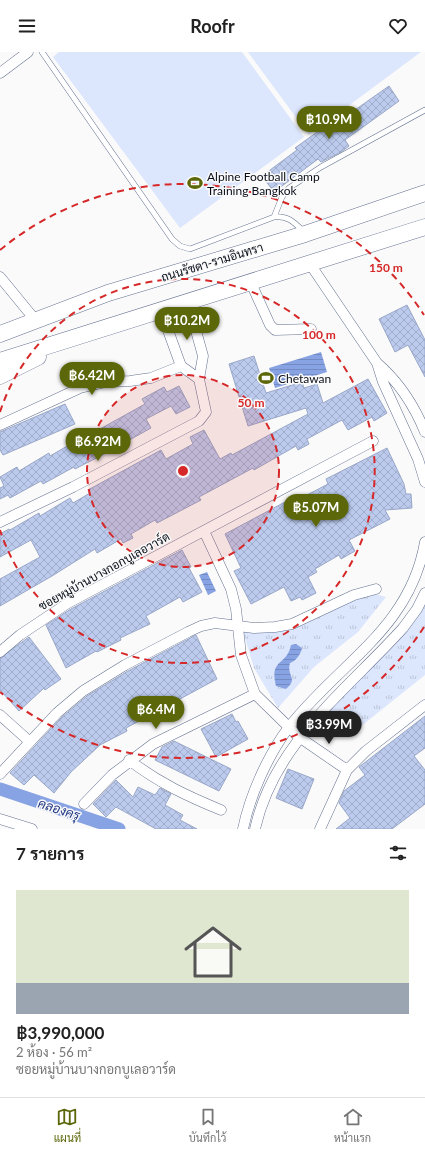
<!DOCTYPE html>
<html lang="th">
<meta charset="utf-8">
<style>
:root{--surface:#fff;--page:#f2f2f2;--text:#222;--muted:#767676;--line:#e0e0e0;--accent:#5c6709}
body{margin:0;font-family:Lato,Sarabun,sans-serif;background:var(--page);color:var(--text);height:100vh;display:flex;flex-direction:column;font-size:15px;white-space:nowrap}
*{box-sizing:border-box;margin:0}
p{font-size:13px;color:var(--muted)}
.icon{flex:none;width:22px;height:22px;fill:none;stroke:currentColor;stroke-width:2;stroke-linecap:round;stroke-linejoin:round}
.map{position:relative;height:777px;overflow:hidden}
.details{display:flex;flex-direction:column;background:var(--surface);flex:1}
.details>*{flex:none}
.price{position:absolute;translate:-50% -34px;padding:0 9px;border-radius:14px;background:var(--accent);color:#fff;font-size:13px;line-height:26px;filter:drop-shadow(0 1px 2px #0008)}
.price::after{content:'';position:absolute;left:50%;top:24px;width:12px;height:9px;margin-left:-6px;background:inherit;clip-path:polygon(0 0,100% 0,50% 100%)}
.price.selected{background:#222;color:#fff}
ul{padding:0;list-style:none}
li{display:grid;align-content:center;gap:8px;height:212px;padding:0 16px}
li span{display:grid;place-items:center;height:124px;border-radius:0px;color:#555}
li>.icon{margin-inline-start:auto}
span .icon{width:72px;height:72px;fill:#fffc;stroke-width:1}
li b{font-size:17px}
h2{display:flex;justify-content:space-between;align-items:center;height:48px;padding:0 16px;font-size:17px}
header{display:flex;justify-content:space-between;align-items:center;height:52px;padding:0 16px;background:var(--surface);font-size:18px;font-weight:700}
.tabs{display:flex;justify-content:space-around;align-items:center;height:56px;border-top:1px solid var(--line);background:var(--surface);font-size:11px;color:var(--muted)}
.tabs a{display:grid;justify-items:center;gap:2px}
.tabs .selected{color:var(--accent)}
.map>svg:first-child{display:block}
</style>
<header><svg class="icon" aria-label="menu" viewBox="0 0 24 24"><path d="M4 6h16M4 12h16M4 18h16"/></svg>Roofr<svg class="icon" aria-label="heart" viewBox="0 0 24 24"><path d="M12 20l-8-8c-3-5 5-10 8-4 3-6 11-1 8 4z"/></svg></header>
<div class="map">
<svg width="425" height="777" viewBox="0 0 425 777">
<defs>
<pattern id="grass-tufts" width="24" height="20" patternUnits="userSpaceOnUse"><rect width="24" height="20" fill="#dce6fc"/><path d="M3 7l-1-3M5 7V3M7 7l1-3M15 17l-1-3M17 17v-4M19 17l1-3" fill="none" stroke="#bbc4d7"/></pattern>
<pattern id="water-rules" width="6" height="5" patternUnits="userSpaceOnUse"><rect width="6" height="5" fill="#88a3e3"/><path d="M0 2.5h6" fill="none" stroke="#748bc2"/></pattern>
<pattern id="building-cross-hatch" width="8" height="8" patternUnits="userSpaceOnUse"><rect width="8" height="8" fill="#bccbed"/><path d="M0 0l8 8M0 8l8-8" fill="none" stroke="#a0adcb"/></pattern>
</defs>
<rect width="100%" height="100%" fill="#fafafa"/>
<path fill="url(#grass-tufts)" d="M375 542 386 545 358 580 314 615 278 656 254 616 242 576 279 578 357 545Z
M425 547V623L355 679 322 683 315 672Z"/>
<path fill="#dce6fc" d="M59 0H242L304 85 180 176 53 5Z
M248 0H421L309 83Z"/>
<path fill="url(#water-rules)" d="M321 300 327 320 275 336 269 316Z
M207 520 216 539 208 543 199 523Z
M296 592 302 596C301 602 296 609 290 611 286 624 299 626 286 637L276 634C269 606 287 614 291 593Z"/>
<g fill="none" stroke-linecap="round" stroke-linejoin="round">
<path stroke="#88a3e3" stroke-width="13" d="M0 737 119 777"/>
</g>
<path fill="url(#building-cross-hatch)" stroke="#99a7c8" d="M389 34 399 49 345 88 349 94 341 100 321 110 318 107 274 140 262 124 297 98 295 96 342 62 345 65Z
M407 253 425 288V325L408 293 395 300 379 267Z
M254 304 266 341 302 330 304 336 317 332 323 351 368 327 387 361 374 369 372 365 348 378 342 368 307 387 309 392 298 398 296 394 254 418 253 416 199 445 201 448 157 471 155 468 131 482 133 486 123 491 121 487 97 501 95 497 52 524 0 554V527L40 505 31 488 0 505V482L9 477 10 478 39 461 40 464 70 446 73 451 90 441 88 438 161 398 166 407 193 392 190 385 204 378 220 407 231 401 232 403 308 362 306 356 248 374 229 312Z
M179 334 190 355 176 362 171 354 146 367 151 376 106 401 75 417 74 415 43 432 41 429 10 446 8 443 0 447V436L4 434 0 425 17 415 19 419 49 401 50 404 69 393 68 391 81 384 82 387 145 352 142 347 164 335 167 340Z
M65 352 75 372 3 403 0 398V380Z
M387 396 404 432 406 442H411L412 456 385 458 390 467 349 488 355 499 341 507 339 503 315 517 317 520 308 525 316 541 302 548 300 545 291 549 284 535 251 552 234 519 241 516 225 482 285 450 286 454 328 432 326 427Z
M182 498 191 515 189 516 202 540 183 550 180 545 146 564 150 572 120 586 121 588 97 600 96 599 66 616 46 573 71 557Z
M196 583 217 627 126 676 127 679 100 693 71 720 54 741 34 723 24 733 10 721 61 666 87 644 128 619Z
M29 585 61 627 45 638 44 636 19 659 0 638V606Z
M232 662 236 670 238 669 248 687 216 705 201 677Z
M425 664V696L414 704 425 718V752L392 777H336L350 766 339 751 344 739 365 723 359 715Z
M174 689 231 717 219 739 155 708 162 695Z
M288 717 314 727 302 757 276 746Z
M116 728 133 745 138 735 155 743 160 736 171 742 165 753 183 763 180 768 197 777H156L116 755 106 765 93 752Z"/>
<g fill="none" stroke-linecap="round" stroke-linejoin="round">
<g stroke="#647190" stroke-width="6">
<path id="service" d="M42 0 172 187 180 194 190 197 274 165C287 163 294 170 303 179
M274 165 282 145 289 136 321 115 425 58"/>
</g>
<g stroke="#647190" stroke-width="11">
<path id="minor" d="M0 21 28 0
M310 212 377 311 383 330 418 407 425 430
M0 225 32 264
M251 231 270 273 275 278 311 277
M161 259 181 314 199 327
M377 311C399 330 414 353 425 380
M0 373 80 336 106 330 130 329 151 326 181 314
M0 470 73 435 199 369 206 360 199 327 203 304 188 250
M204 479 231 537 236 557 241 603 255 642 299 685 347 718
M0 600 20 583 68 551 373 389
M0 663 29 689
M129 708C159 731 187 744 221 758
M0 722 57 661 83 639 125 613 188 580 201 574 215 571 254 576 275 575 292 572 354 543 376 537
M84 752 112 723 153 692 255 642
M0 767 32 777
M243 777C250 743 268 703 289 675 339 611 410 577 425 490
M255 777C274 691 347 638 403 576L417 557 425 541
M320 777 347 718 366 699 425 653"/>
</g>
<g stroke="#647190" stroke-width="17">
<path id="primary" d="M0 282 108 241 305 182 425 141
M0 309 425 175
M0 324 38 305"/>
</g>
<use href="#service" stroke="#fff" stroke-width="5"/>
<use href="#minor" stroke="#fff" stroke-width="10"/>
<use href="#primary" stroke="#fff" stroke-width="16"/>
</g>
<circle cx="183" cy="419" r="96" fill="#d62828" fill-opacity=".12"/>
<g fill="none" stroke="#d62828" stroke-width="2" stroke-dasharray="7 5">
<circle cx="183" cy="419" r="96"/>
<path d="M0 360A192 192 0 1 1 0 478"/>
<path d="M424 575A287 287 0 0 1 0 640M0 198A287 287 0 0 1 424 263"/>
</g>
<defs>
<g id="stadium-bare" transform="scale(1.2)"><path d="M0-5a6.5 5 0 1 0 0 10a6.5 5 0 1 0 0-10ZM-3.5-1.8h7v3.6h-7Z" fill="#5c6709" stroke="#fafafa" stroke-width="2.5" paint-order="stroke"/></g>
</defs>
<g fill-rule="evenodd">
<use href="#stadium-bare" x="195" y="131"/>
<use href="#stadium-bare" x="266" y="326"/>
</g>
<g text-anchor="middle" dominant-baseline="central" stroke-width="3" stroke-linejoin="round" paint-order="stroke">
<g font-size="12" fill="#090e19" stroke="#fafafa" text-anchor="start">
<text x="207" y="124">Alpine Football Camp<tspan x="207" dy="14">Training Bangkok</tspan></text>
<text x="278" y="326">Chetawan</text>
</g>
<g font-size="12" fill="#090e19" stroke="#fafafa">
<text transform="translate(212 210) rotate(-17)">ถนนรัชดา-รามอินทรา</text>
<text transform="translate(104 519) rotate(-29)">ซอยหมู่บ้านบางกอกบูเลอวาร์ด</text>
</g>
<g font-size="13" font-style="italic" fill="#213984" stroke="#fafafa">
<text transform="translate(59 757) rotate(18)">คลองครุ</text>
</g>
</g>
<circle cx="183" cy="419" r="6" fill="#d62828" stroke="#fafafa" stroke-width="2"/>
<g font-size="12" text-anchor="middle" font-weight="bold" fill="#d62828" stroke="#fafafa" stroke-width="3" stroke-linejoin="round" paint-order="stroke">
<text x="386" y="220">150 m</text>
<text x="319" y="287">100 m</text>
<text x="251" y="355">50 m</text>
</g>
</svg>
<b class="price" style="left:329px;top:88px">฿10.9M</b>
<b class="price" style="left:187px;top:289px">฿10.2M</b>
<b class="price" style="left:92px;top:344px">฿6.42M</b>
<b class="price" style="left:98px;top:410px">฿6.92M</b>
<b class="price" style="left:316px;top:476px">฿5.07M</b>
<b class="price" style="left:156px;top:678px">฿6.4M</b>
<b class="price selected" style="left:329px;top:693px">฿3.99M</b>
</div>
<section class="details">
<h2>7 รายการ<svg class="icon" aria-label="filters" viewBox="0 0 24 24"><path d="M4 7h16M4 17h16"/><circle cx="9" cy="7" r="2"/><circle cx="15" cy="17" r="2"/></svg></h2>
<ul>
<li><span style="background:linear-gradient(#dfe7d0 75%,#9aa5b1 0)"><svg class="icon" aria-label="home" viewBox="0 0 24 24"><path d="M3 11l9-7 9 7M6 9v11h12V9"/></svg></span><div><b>฿3,990,000</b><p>2 ห้อง · 56 m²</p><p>ซอยหมู่บ้านบางกอกบูเลอวาร์ด</p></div></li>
</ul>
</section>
<nav class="tabs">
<a class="selected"><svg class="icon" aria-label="map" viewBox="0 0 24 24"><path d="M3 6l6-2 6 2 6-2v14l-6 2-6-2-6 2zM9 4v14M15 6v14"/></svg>แผนที่</a>
<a><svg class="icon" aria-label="saved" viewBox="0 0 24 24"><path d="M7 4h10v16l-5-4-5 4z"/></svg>บันทึกไว้</a>
<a><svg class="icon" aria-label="home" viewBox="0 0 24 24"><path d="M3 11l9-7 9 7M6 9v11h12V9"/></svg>หน้าแรก</a>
</nav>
